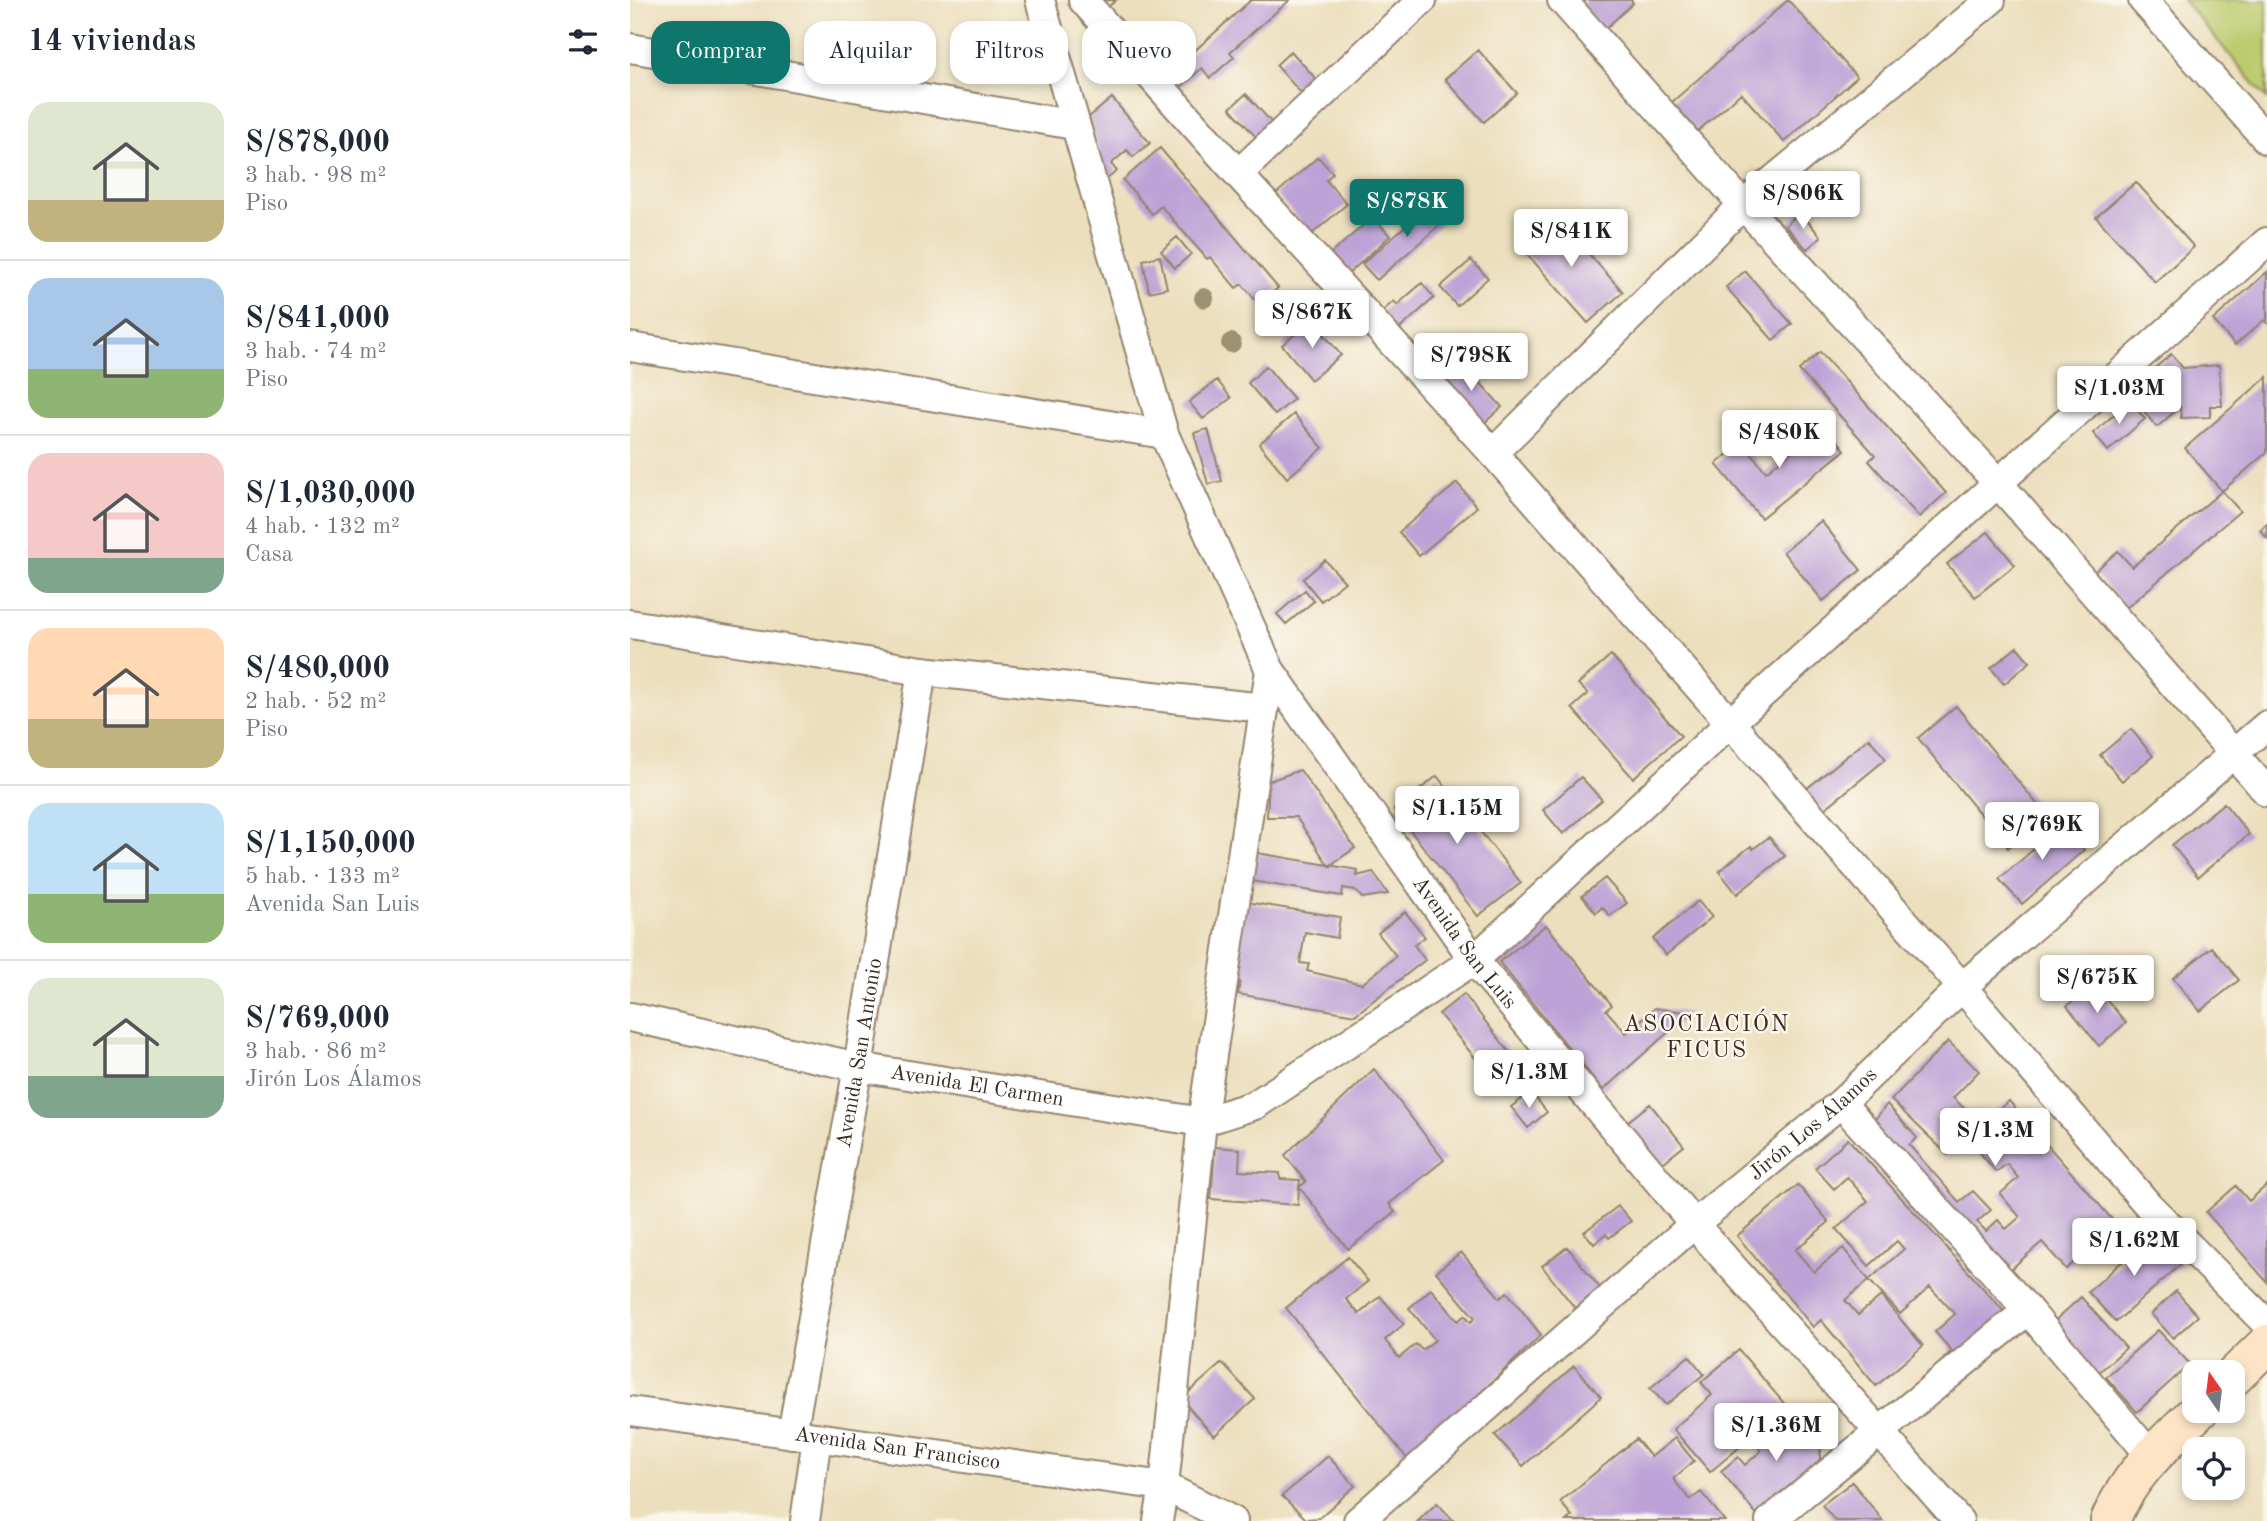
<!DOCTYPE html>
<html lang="es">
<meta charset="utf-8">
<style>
:root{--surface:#fff;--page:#f2f2f3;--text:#1f2937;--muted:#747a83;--line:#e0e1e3;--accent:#0f766e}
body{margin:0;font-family:"Old Standard TT",serif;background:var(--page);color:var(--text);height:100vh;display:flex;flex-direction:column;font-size:26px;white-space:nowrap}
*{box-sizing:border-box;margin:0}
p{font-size:23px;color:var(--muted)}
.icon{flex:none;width:38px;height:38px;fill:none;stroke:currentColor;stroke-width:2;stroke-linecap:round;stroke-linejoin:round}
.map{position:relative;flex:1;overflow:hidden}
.drawer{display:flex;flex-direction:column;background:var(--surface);width:630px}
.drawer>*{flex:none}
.banner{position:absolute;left:21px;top:21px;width:665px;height:63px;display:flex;gap:14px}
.needle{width:46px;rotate:346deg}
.buttons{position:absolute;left:1552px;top:1360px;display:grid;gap:14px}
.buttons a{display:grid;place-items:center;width:63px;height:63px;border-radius:14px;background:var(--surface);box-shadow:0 4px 10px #0003;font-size:35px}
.price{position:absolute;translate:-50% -60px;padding:0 16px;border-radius:7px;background:#fff;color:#222;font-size:23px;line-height:46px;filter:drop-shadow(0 2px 4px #0008)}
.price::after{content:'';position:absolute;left:50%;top:42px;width:21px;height:16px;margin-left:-10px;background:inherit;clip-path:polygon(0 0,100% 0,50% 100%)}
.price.selected{background:var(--accent);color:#fff}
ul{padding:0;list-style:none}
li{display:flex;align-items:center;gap:21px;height:175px;padding:0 28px}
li+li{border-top:2px solid var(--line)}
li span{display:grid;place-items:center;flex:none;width:196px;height:140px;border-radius:21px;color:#555}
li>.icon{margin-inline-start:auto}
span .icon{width:84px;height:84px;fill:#fffc;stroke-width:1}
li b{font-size:30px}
h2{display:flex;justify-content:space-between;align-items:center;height:84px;padding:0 28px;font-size:30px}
.chip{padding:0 24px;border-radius:21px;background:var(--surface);box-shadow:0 4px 10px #0003;font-size:24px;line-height:63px}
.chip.selected{background:var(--accent);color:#fff}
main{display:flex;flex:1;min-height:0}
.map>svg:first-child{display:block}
</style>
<main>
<section class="drawer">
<h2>14 viviendas<svg class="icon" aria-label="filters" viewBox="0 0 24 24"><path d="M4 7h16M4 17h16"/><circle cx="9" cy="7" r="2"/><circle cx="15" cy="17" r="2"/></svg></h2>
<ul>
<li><span style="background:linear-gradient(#dfe7d0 70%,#c2b280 0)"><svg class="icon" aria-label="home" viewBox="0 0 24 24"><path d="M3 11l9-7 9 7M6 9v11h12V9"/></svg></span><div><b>S/878,000</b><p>3 hab. · 98 m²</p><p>Piso</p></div></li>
<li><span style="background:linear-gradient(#a9c7e8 65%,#8fb573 0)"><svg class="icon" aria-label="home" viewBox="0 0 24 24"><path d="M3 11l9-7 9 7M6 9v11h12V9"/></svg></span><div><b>S/841,000</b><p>3 hab. · 74 m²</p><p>Piso</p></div></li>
<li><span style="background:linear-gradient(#f6c9c9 75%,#7fa58c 0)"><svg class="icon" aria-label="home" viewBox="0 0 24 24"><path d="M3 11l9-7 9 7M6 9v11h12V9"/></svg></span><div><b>S/1,030,000</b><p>4 hab. · 132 m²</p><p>Casa</p></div></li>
<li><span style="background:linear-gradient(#ffd9b3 65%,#c2b280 0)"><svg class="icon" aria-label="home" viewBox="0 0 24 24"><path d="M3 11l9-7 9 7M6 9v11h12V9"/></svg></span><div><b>S/480,000</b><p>2 hab. · 52 m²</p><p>Piso</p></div></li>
<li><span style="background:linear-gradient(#bfe0f5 65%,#8fb573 0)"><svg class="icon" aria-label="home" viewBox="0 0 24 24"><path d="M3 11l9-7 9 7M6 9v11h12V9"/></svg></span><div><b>S/1,150,000</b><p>5 hab. · 133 m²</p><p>Avenida San Luis</p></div></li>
<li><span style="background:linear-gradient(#dfe7d0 70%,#7fa58c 0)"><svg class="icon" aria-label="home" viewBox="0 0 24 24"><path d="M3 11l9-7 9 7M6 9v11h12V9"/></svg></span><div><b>S/769,000</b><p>3 hab. · 86 m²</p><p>Jirón Los Álamos</p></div></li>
</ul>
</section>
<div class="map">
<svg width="1637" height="1521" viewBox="0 0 1637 1521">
<rect width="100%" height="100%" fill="#fbf7ec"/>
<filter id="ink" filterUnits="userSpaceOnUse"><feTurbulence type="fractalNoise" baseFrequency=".0143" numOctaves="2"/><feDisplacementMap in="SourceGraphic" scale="14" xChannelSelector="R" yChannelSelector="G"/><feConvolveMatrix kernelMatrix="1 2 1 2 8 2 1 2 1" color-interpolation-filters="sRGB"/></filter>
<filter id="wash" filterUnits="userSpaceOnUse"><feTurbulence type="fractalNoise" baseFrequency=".00686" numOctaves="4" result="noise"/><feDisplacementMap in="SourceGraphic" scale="28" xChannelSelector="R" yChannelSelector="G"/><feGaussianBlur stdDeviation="1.57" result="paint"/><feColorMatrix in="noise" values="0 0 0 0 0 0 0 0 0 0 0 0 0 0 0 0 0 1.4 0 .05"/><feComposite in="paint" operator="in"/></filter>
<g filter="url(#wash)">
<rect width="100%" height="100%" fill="#ecdfbe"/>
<path fill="#bbcb6e" stroke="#7b7a46" stroke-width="2" d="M1553 0H1637V99Z"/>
<g id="blocks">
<path fill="#bca2d6" d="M470 0H486L477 8Z
M621 0H660L600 52 604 57 580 78 572 68 551 87 533 67 554 49 560 55Z
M956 0H1001L1003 3 974 30 951 5Z
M1158 0 1227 77 1154 142 1111 93 1068 131 1042 102Z
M848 50 887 93 854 122 815 79Z
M661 51 686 79 671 93 646 65Z
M616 94 642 123 626 137 600 108Z
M482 98 520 143 503 157 497 150 481 164 487 171 476 180 459 117Z
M530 148 648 288 629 304 612 284 606 288 580 257 577 259 531 206 522 214 493 180Z
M688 157 703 173 696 180 717 204 682 234 646 194Z
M1506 182 1564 247 1525 282 1466 217Z
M807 198 821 215 747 280 732 264Z
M1170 212 1191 237 1177 249 1155 226Z
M924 215 993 292 958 323 889 245Z
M743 217 760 236 717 275 699 255Z
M547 237 561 254 545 268 531 251Z
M530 256 537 288 519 292 513 260Z
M841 260 858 278 827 306 810 287Z
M1115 271 1162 324 1143 340 1096 287Z
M1637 272V323L1634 320 1605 345 1583 320Z
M792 283 804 298 766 332 749 314 764 301 767 305Z
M682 320 711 355 681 380 652 345Z
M1190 352 1316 493 1289 517 1239 461 1245 455 1169 370Z
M1541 354 1553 368 1589 365 1592 406H1580V417L1551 418 1550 407 1527 427 1513 410 1515 407 1500 390Z
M830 360 872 407 851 426 809 379Z
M636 366 664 399 645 415 618 383Z
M1637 377V452L1592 491 1555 448Z
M587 380 601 398 573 419 559 402Z
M1500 401 1515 419 1478 451 1463 433Z
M664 414 693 448 657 478 629 444Z
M1194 424 1215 450 1131 518 1086 464 1112 442 1136 472Z
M578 429 592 481 578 484 564 433Z
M827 483 847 507 789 556 769 532Z
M1592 491 1610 511 1496 608 1464 572 1488 551 1502 567Z
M1191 521 1231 570 1193 601 1153 552Z
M1637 523V538L1630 530Z
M1358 532 1385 565 1345 597 1317 564Z
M695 560 715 582 691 601 673 579Z
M675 590 684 601 656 624 647 614Z
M1387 647 1400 662 1374 684 1361 668Z
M981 655 1051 736 1003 778 942 708 958 694 948 684Z
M1326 706 1417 816 1378 848 1288 738Z
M1501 729 1523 756 1492 781 1470 755Z
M1239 738 1256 759 1192 811 1175 790Z
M670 770 725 848 699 866 666 817H637L639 781Z
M807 776 891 883 848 916 764 810Z
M951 777 972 800 933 834 913 810Z
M1594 803 1619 834 1568 877 1542 845Z
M1425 817 1454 850 1392 904 1369 879 1417 838 1410 830Z
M1139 837 1155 856 1107 894 1089 871 1121 846 1123 849Z
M627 853 728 870 727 876 743 872 758 894 732 898 725 890 713 888 712 896 622 881Z
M975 878 997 903 980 916 972 907 966 913 952 896Z
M1068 901 1082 917 1036 955 1023 939Z
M616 902 710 917 707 938 675 932 670 963 679 964 677 971 732 984 766 956 748 933 775 912 795 937 784 945 795 960 725 1015 608 994 610 982 603 981Z
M916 925 982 1005 976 1010 996 1033 1025 1008 1060 1013 973 1090 869 962Z
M1582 947 1609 980 1570 1011 1543 978Z
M1464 984 1496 1023 1469 1046 1437 1006Z
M834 994 880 1053 861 1068 851 1055 846 1059 809 1014Z
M1318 1041 1349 1071 1323 1098 1351 1124 1379 1101 1487 1225 1436 1269 1412 1242 1375 1274 1240 1126 1257 1104 1287 1138 1279 1145 1329 1202 1343 1191 1361 1210 1347 1222 1356 1231 1368 1220 1376 1229 1390 1217 1370 1194 1388 1178 1377 1164 1366 1172 1337 1137 1318 1155 1261 1100Z
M744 1069 814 1160 759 1204 765 1212 718 1249 669 1187 668 1205 581 1199 585 1147 610 1149 609 1171 650 1173V1179L670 1180 669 1187 676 1182 655 1155Z
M901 1092 917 1112 898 1128 881 1107Z
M1020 1104 1054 1146 1030 1165 996 1123Z
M1218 1139 1381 1319 1323 1367 1314 1358 1322 1351 1305 1332 1325 1314 1300 1287 1270 1314 1239 1280 1274 1249 1267 1241 1239 1266 1206 1229 1238 1201 1217 1177 1204 1189 1185 1168Z
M1168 1185 1199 1222 1165 1250 1184 1272 1213 1248 1239 1280 1215 1300 1228 1315 1251 1296 1293 1346 1246 1386 1191 1320 1183 1327 1107 1236Z
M1637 1185V1282L1576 1212 1606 1186 1619 1201Z
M988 1206 1001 1221 979 1238 976 1234 964 1244 954 1232Z
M1523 1234 1551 1264 1486 1322 1458 1292Z
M937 1247 970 1288 945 1308 912 1266Z
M831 1252 870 1298 877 1292 911 1335 779 1461 656 1308 718 1257 738 1281 716 1299 729 1314 750 1296 774 1324 755 1340 769 1358 786 1344 792 1350 805 1340 779 1308 801 1289 828 1321 835 1315 841 1322 845 1318 806 1272Z
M1546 1291 1568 1316 1543 1338 1521 1314Z
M1451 1297 1496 1348 1467 1374 1421 1324Z
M1528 1330 1560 1364 1507 1412 1476 1377Z
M1109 1350 1157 1407 1080 1472 1043 1429 1082 1395 1071 1382Z
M1059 1356 1074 1374 1036 1405 1020 1388Z
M592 1363 625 1399 584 1436 551 1399Z
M944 1366 971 1397 893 1466 865 1435Z
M1161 1412 1185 1433 1191 1442 1190 1459 1180 1471 1127 1515 1091 1471 1108 1457 1115 1465 1131 1451 1125 1443Z
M1045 1438 1064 1461 1043 1479 1060 1500 1071 1492 1095 1521H936L942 1516 930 1502 1006 1439 1021 1457Z
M698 1456 725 1486 689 1518 676 1519 652 1496Z
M1222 1482 1243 1508 1253 1521H1205L1192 1505Z
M807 1503 824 1521H788Z"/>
</g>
</g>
<g filter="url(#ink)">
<use href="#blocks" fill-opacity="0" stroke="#94846e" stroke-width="2"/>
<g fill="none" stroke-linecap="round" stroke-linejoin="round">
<g stroke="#94846e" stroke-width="32">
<g id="street">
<path id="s1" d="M410 0 534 434 640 670 844 960 1064 1224 1329 1521"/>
<path d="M453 0 608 174 863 453 1332 987 1518 1205 1637 1324"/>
<path d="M932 0 1113 205 1368 483 1637 792"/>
<path d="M1513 0 1637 140"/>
<path d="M0 48 444 125"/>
<path d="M608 174 792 0"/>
<path d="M0 347 534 434"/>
<path d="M863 453 1113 205 1361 0"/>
<path d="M0 624 292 671 634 708"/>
<path id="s2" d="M0 1017 228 1067 572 1122 625 1105 844 960 1101 722 1637 242"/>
<path d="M1211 1103 1398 1310 1521 1456"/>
<path id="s3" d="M0 1411 534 1486 603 1521"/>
<path id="s4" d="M162 1434 228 1067 292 671"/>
<path d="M175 1521 187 1438"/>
<path d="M528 1521 534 1486 572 1122 640 670"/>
<path id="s5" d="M728 1521 1064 1224 1211 1103 1332 987 1637 725"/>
<path d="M1140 1521 1398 1310"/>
</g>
</g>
<g stroke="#94846e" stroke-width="42">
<path id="secondary" d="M1603 1377 1637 1344
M1480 1521C1498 1475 1534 1444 1569 1410"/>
</g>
<use href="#street" stroke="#fff" stroke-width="28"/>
<use href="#secondary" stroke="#fee4c6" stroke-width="38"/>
</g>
<g fill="#9c9171">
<circle cx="574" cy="298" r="10"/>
<circle cx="601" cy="343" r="10"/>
</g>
</g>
<g text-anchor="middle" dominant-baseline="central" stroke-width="5" stroke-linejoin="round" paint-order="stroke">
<g font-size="21" fill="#3b2a1e" stroke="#fbf7ec">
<text stroke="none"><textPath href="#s1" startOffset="1045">Avenida San Luis</textPath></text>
<text stroke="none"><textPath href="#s4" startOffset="387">Avenida San Antonio</textPath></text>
<text stroke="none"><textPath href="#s2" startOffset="354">Avenida El Carmen</textPath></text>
<text stroke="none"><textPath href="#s5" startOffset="604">Jirón Los Álamos</textPath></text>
<text stroke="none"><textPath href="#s3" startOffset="270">Avenida San Francisco</textPath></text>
</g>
<g font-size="23" letter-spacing="2" fill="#3b2a1e" stroke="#fbf7ec">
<text x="1077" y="1024">ASOCIACIÓN<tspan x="1077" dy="26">FICUS</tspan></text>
</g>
</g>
</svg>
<div class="buttons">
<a><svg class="needle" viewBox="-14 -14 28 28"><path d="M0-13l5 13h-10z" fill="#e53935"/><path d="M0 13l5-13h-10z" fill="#747a83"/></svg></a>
<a><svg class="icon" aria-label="locate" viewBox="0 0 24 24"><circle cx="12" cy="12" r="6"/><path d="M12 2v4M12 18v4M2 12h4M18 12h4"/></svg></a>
</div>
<b class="price" style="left:1173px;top:231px">S/806K</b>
<b class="price selected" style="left:777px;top:239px">S/878K</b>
<b class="price" style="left:941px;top:269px">S/841K</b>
<b class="price" style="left:682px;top:350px">S/867K</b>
<b class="price" style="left:841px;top:393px">S/798K</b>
<b class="price" style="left:1489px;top:426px">S/1.03M</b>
<b class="price" style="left:1149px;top:470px">S/480K</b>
<b class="price" style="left:827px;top:846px">S/1.15M</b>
<b class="price" style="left:1412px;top:862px">S/769K</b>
<b class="price" style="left:1467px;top:1015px">S/675K</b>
<b class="price" style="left:899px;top:1110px">S/1.3M</b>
<b class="price" style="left:1365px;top:1168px">S/1.3M</b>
<b class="price" style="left:1504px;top:1278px">S/1.62M</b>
<b class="price" style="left:1146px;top:1463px">S/1.36M</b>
<div class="banner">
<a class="chip selected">Comprar</a>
<a class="chip">Alquilar</a>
<a class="chip">Filtros</a>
<a class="chip">Nuevo</a>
</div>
</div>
</main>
